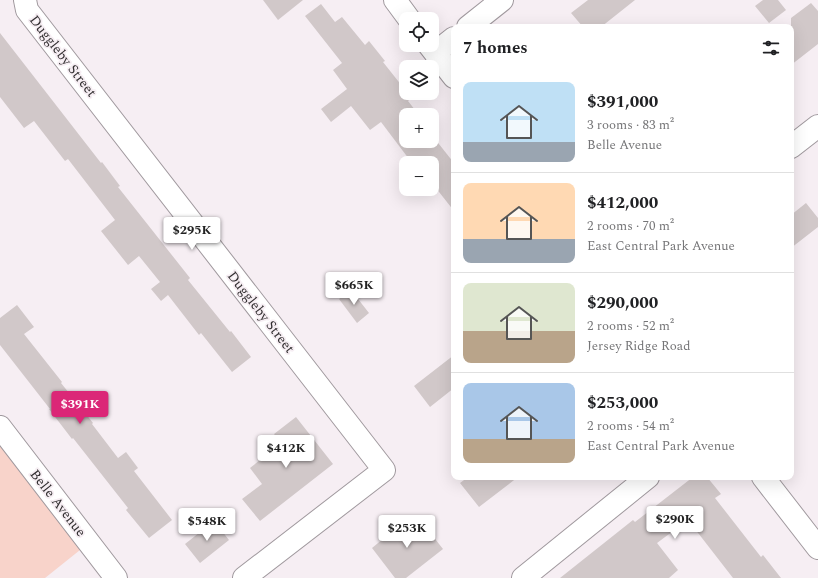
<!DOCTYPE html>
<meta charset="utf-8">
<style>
:root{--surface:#fff;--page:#f2f2f2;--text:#202124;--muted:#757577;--line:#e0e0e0;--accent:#db2777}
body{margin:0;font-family:Spectral,serif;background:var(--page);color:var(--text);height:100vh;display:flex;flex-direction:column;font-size:15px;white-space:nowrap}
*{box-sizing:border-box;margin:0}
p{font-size:13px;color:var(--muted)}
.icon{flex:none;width:22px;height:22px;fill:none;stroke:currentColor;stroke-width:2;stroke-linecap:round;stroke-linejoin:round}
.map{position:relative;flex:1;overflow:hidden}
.panel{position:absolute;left:451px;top:24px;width:343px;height:456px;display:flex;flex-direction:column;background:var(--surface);border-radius:8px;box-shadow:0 4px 16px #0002}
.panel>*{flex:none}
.buttons{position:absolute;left:399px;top:12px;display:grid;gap:8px}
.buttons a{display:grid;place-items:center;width:40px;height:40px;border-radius:8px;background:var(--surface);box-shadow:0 4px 16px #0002;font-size:20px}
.price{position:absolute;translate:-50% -34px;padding:0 9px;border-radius:4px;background:#fff;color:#222;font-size:13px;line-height:26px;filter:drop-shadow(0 1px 2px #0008)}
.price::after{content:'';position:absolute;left:50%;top:24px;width:12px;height:9px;margin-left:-6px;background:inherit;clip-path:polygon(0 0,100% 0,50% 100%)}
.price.current{background:var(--accent);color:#fff}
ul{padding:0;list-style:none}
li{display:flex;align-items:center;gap:12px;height:100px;padding:0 12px}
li+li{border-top:1px solid var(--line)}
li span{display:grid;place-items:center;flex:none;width:112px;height:80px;border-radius:8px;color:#555}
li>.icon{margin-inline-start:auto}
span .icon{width:48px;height:48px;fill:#fffc;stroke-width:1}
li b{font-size:17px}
h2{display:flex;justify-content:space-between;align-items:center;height:48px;padding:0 12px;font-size:17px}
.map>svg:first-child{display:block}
</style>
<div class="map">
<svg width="818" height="578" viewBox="0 0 818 578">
<rect width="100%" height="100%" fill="#f6eef3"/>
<path fill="#f8d3ca" d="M0 437 85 546 45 578H0Z"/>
<path fill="#d1c8c9" d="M263 0H303L278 20Z
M588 0H635L601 27H583L571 13Z
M763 0H778L786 10 769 23 755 6Z
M811 3 818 11V44L791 65V18Z
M321 4 335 22 342 17 365 45 369 41 385 61 383 62 406 91V93H407L411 98 408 101 419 115H406V141H432V132L437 138 435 139 454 163V211L432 183V163H412L381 122 370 130 351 106 331 122 321 109 347 89 333 70 342 63 305 16Z
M0 33 101 163 102 162 120 186 118 187 190 278 188 280 230 332 231 331 251 357 232 372 201 333 199 335 168 295 161 301 151 289 160 282 139 256 128 265 101 231 115 220 68 159 65 161 34 121 24 128 0 97Z
M806 203 818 218V227L791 248V215Z
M351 290 369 313 357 323 339 299Z
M17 305 34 327 24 334 62 382 61 383 93 423 92 424 118 458 126 452 138 468 134 471 172 520 149 538 126 510 128 508 73 438 72 439 49 409H50L0 345V318Z
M454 355V388L430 407 414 386Z
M296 417 333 464 260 521 242 499 262 484 250 468 281 443 274 434Z
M468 477H518L479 507 460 483Z
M693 477H707L721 494 715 498 761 557 763 555 781 578H733L688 520 657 543 678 570 669 578H560L633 520 635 522Z
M417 516 443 549 406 578H395L372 548 395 529 397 532Z
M214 521 229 540 200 563 185 544Z"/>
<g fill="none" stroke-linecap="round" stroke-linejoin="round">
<g stroke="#a0999e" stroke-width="24">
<path id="minor" d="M25 0 27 10 384 470 244 578
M395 0 409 19
M468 27 502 0
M429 45 454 77
M435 53 454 38
M791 147 818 126
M0 427 116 578
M763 477 818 548
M523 578 648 477"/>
</g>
<use href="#minor" stroke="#fff" stroke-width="22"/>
</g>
<g text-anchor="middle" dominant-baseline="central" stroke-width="3.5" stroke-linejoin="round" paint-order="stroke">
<g font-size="14" fill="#322f31" stroke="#f6eef3">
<text transform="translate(63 56) rotate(52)">Duggleby Street</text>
<text transform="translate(261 312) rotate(52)">Duggleby Street</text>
<text transform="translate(58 503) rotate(52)">Belle Avenue</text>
</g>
</g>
</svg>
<div class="buttons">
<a><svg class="icon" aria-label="locate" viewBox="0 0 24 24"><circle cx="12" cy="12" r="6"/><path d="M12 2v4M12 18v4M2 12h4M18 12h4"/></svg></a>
<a><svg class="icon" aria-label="layers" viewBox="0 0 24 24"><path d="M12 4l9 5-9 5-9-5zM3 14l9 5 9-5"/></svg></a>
<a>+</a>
<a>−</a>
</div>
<b class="price" style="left:192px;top:251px">$295K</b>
<b class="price" style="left:354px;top:306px">$665K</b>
<b class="price current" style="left:80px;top:425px">$391K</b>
<b class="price" style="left:286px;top:469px">$412K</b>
<b class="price" style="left:675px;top:540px">$290K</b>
<b class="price" style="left:207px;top:542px">$548K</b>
<b class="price" style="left:407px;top:549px">$253K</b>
<section class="panel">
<h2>7 homes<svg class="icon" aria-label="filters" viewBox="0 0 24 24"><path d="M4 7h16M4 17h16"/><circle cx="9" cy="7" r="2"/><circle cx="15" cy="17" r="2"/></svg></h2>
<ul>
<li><span style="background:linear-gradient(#bfe0f5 75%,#9aa5b1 0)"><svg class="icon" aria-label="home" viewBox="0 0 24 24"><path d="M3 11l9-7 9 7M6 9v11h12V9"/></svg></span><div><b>$391,000</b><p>3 rooms · 83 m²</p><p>Belle Avenue</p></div></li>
<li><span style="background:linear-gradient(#ffd9b3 70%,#9aa5b1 0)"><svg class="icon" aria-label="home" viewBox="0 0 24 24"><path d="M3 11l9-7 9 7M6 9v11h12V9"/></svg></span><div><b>$412,000</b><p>2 rooms · 70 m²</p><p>East Central Park Avenue</p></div></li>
<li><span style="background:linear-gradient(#dfe7d0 60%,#b9a48a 0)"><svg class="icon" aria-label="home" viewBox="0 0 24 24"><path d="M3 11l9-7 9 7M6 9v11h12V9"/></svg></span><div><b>$290,000</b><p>2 rooms · 52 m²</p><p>Jersey Ridge Road</p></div></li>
<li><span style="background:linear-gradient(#a9c7e8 70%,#b9a48a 0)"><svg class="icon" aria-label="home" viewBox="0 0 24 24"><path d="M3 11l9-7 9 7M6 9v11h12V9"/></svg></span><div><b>$253,000</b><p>2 rooms · 54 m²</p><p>East Central Park Avenue</p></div></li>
</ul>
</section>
</div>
